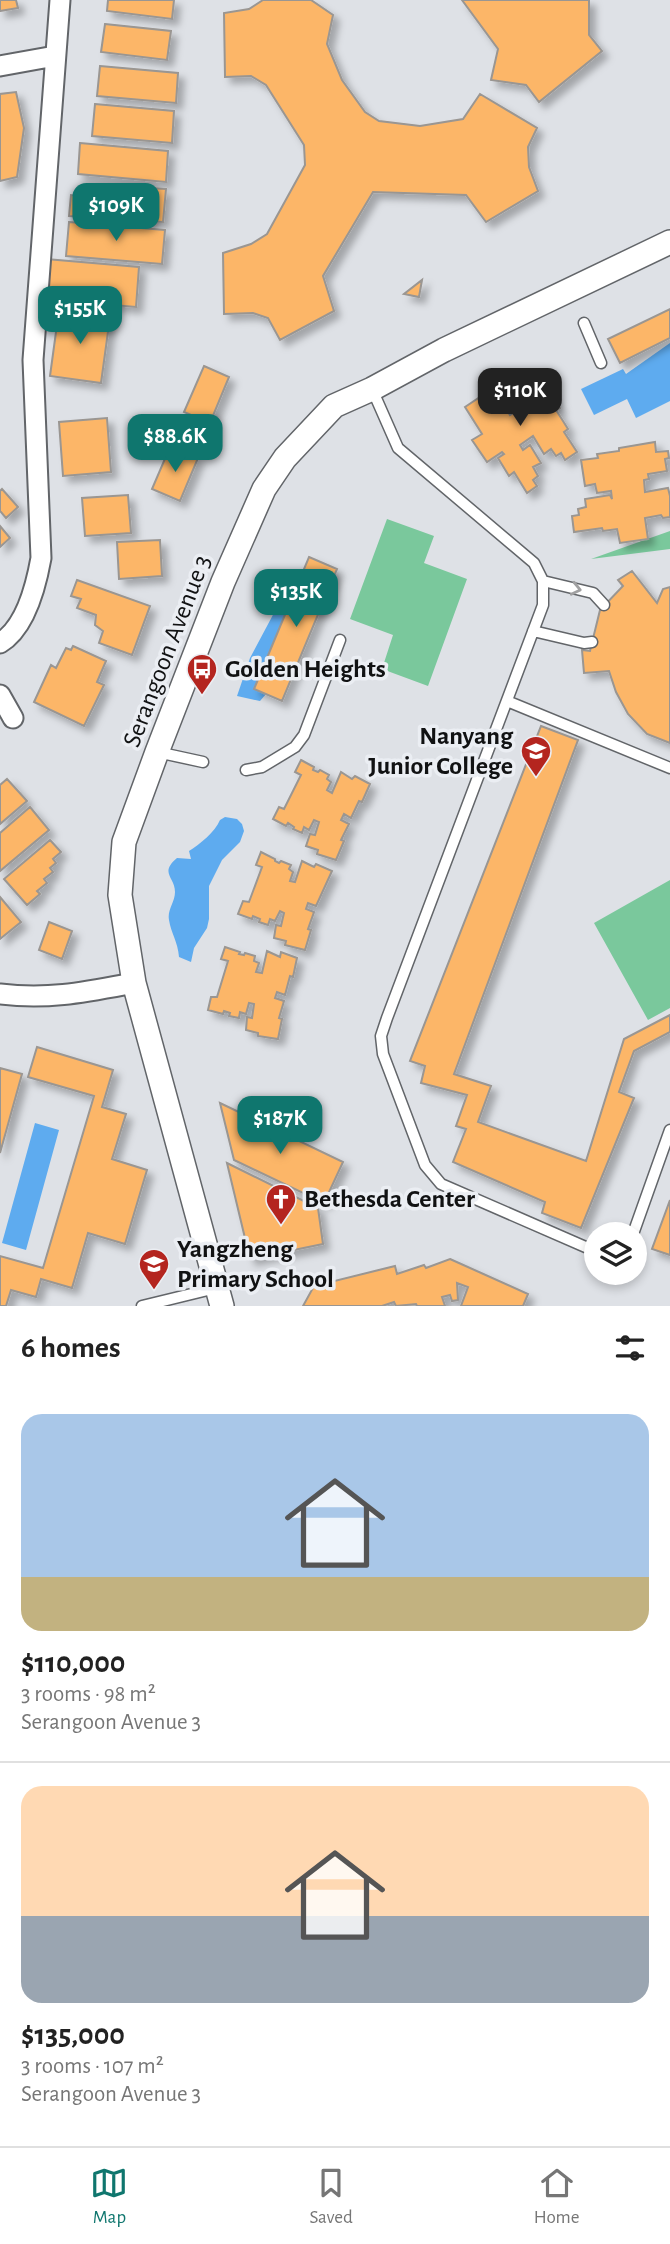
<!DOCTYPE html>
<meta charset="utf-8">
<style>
:root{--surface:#fff;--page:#f6f6f6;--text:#222;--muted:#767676;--line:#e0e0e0;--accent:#0f766e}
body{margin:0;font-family:"Alegreya Sans",sans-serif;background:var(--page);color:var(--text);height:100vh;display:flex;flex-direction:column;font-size:26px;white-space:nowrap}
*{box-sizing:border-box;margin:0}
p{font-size:23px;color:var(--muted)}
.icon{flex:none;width:38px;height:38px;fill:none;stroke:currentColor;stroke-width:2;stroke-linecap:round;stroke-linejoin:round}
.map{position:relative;height:1306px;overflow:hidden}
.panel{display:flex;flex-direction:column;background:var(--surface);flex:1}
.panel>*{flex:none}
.tools{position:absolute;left:584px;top:1222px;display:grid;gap:14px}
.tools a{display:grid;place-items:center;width:63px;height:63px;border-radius:50%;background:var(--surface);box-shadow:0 4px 10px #0003;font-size:35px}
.price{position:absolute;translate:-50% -60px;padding:0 16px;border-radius:14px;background:var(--accent);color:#fff;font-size:23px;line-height:46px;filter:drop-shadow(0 2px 4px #0008)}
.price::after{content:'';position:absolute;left:50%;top:42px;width:21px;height:16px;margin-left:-10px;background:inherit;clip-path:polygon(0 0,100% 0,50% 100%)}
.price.on{background:#222;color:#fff}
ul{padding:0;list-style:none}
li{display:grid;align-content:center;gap:14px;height:371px;padding:0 21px}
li+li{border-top:2px solid var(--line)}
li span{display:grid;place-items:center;height:217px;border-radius:21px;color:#555}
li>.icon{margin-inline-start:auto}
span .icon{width:126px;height:126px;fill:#fffc;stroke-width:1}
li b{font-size:30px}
h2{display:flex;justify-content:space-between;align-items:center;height:84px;padding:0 21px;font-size:30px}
.tab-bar{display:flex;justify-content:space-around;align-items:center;height:98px;border-top:2px solid var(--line);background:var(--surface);font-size:19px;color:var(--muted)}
.tab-bar a{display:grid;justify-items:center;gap:4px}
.tab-bar .on{color:var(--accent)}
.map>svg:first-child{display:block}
</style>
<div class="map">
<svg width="670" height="1306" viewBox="0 0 670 1306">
<defs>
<filter id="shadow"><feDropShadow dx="6" dy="6" stdDeviation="3.5" flood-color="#0004"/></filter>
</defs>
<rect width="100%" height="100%" fill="#dee1e6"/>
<path fill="#7ac89c" d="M387 519 434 536 424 563 467 579 428 686 382 669 393 635 350 619Z
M670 531V549L591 559Z
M670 880V1008L648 1020 594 923Z"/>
<path fill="#5eabef" d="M670 343V401L636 418 627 399 594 415 581 389 623 369 626 374Z
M283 596 292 598 254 689 266 694 260 701 237 696 250 658Z
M225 817 237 819 242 824 244 831 240 842 222 860 209 886V919L207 928 194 948 191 962 179 957C178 942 171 933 169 920 167 910 175 902 175 892 175 877 159 873 177 858L191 859 189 851C200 844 215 832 220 820Z
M35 1123 59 1130 26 1250 2 1243Z"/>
<path fill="#fcb668" stroke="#9a9692" stroke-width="2" filter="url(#shadow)" d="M0 0H16L18 8 0 11Z
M108 0H174L172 19 107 11Z
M263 0H311L333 15 327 44 342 80 365 112 379 121 420 126 463 119 480 94 537 128 528 147 529 167 538 191 486 222 466 195 373 192 323 276 334 311 280 340 268 318 253 313 224 314 223 253 251 244 267 234 305 165 304 145 266 85 251 76 225 77 224 13 249 9Z
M462 0H589V35L602 51 539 102 526 85 491 80 498 49Z
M105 24 171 31 167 60 101 52Z
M100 66 178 73 176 103 97 96Z
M16 92 24 128 17 177 0 181V94Z
M95 104 174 111 172 143 92 136Z
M80 143 168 151 166 182 78 174Z
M89 184 166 189 163 222 69 216 71 195 88 197Z
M69 222 165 230 162 264 66 256Z
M46 259 139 267 136 307 42 299Z
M422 280 419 297 404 294Z
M670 309V338L620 363 608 339Z
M59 310 110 317 101 383 50 376Z
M204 366 229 377 210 423 184 412Z
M526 374 532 384 541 378 560 408 556 410 568 429 564 432 577 452 565 460 561 453 556 456 551 449 544 454 533 436 520 445 523 450 530 445 541 463 533 467 538 476 533 480 537 486 527 493 514 472 509 476 498 458 504 454 502 452 487 462 472 440 482 434 465 407 489 391 494 399 498 396 510 415 516 411 507 397 512 394 507 386Z
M107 418 111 472 63 476 59 422Z
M655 442 656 452 668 451 669 458 665 459 667 471 648 474 649 479 644 480 645 492 668 488 670 496V517L663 518 661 515 645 518 648 539 620 543 617 529 603 531 602 528 574 532 572 516 579 515 578 509 586 507 585 499 610 495 612 499 611 491 597 493 595 484 585 486 581 460 598 458 597 454 619 451V448Z
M170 447 198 458 180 501 152 489Z
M2 489 18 507 6 518 0 511V491Z
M128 495 131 533 85 536 82 498Z
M0 526 10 538 0 547Z
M160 540 162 576 119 579 117 542Z
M309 557 337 569 282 701 254 689Z
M632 571 657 603 663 589 670 587V743L647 734 628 714 616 692 609 671 584 673 582 650 590 651 600 610 623 586 618 580Z
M77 580 150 606 132 655 99 643 103 631 95 625 96 615 77 608 81 599 71 596Z
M73 646 106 661 97 682 104 685 84 726 34 702 51 665 56 668 66 648 71 650Z
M541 726 578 740 454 1074 491 1086 478 1122 586 1161 624 1039 670 1015V1032L634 1051 619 1092 634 1098 581 1228 542 1213 545 1202 453 1162 466 1129 456 1126 467 1095 421 1083 425 1066 410 1061Z
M301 760 314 767 313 770 318 772 320 770 329 775 327 779 331 782 327 790 332 793 341 772 352 779 355 776 370 784 362 802 359 801 351 818 344 814 341 820 349 824 341 840 344 841 336 860 317 854 318 850 306 846 310 834 315 835 319 822 314 820 309 830 304 827 302 833 293 829 294 827 288 823 286 826 273 819 279 807 284 809 301 775 295 772Z
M7 779 27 801 0 824V785Z
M30 807 49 830 0 871V833Z
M50 840 61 852 53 859 56 863 50 868 53 872 44 879 47 883 37 891 40 894 27 905 4 879Z
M261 852 275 859V861L279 863 281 861 291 865 289 869 293 872 290 881 295 882 302 861 314 867 316 864 332 871 316 906 308 903 306 909 314 912 308 929 311 930 305 950 285 945 286 941 274 938 276 925 281 926 284 913 280 911 275 921 270 919 268 925 259 922 260 919 253 916 252 919 238 914 243 901 249 902 262 867 256 865Z
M0 897 21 922 0 939Z
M49 922 72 931 62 959 39 950Z
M225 947 240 952 239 954 244 955 245 953 255 956 254 961 259 963 256 972 262 973 267 951 280 957 281 952 297 958 293 977 290 976 285 995 277 992 275 998 284 1001 279 1018 282 1019 278 1039 258 1036V1033L246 1030 247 1017 252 1018 254 1004 249 1003 246 1014 240 1012 239 1018 229 1016 230 1013 224 1011 223 1014 208 1010 211 997H217L228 961 221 959Z
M37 1047 113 1070 102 1107 126 1114 112 1159 147 1170 125 1244 88 1233 72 1288 41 1279 36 1297 11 1290 6 1306H0V1256L43 1268 94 1096 28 1077Z
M0 1068 22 1074 0 1153Z
M220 1103 343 1162 324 1203 234 1160Z
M227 1163 318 1208 323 1244 250 1259Z
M670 1200V1255L652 1249Z
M450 1259 528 1294 523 1306H461L468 1287 457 1283 458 1300 452 1301 450 1295 442 1297 445 1306H417L416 1304 396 1306 394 1302 382 1306H303L314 1286 395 1266 397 1274 424 1265 426 1268Z"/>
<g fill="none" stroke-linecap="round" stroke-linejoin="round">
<g stroke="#626569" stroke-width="13">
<path id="service" d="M584 323 601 363
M372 389 398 448 534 563 543 581V605L387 1018 381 1036 383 1054 425 1165 441 1184 597 1252
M543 581 593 593 604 605
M533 631 584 643 592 642
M507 701 670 768
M157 752 203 762
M246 770 262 767 295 747 304 735 340 640
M633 1234 670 1130
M142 1306 216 1288"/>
</g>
<g stroke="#626569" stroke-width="23">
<path id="minor" d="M0 66 55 56
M0 643C25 628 36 586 41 558L33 360 60 0
M0 695 13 718
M0 994C49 1000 86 992 134 983"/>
</g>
<g stroke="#626569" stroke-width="26">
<path id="tertiary" d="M222 1306 134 983 120 895 124 842 157 752 223 582 264 489 285 458 334 406 372 389 444 350 670 242"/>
</g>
<use href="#service" stroke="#fff" stroke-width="10"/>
<use href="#minor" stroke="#fff" stroke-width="19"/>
<use href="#tertiary" stroke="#fff" stroke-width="23"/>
</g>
<defs><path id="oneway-chevron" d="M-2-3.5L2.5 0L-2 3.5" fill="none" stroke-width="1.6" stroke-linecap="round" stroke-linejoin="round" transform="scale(1.75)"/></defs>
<use stroke="#a0a0a1" href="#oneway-chevron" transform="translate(576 589) rotate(13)"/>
<defs>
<g id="bus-pin" transform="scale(1.575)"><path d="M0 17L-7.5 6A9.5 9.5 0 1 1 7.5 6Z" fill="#b4251f" stroke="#ebeef3"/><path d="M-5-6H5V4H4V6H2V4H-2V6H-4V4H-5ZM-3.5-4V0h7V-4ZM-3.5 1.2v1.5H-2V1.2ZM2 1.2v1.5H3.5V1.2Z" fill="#fff"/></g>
<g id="university-pin" transform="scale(1.575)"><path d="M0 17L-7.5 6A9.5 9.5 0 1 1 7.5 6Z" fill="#b4251f" stroke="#ebeef3"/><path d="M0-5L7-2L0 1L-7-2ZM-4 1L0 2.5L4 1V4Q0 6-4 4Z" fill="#fff"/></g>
<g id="church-pin" transform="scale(1.575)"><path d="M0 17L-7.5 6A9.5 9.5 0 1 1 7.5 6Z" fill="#b4251f" stroke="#ebeef3"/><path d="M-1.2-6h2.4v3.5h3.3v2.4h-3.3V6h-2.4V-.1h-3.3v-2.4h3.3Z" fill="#fff"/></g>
<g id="school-pin" transform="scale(1.575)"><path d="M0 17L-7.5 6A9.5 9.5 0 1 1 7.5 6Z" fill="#b4251f" stroke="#ebeef3"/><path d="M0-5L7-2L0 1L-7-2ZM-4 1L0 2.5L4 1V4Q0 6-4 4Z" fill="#fff"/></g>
</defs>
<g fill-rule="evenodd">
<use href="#bus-pin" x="202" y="669"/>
<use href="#university-pin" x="536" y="751"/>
<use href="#church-pin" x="281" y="1199"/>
<use href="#school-pin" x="154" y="1264"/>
</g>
<g text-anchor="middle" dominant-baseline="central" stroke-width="7" stroke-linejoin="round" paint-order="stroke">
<g font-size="26" fill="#111213" stroke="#ebeef3">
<text transform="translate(167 651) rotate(-69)">Serangoon Avenue 3</text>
</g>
<g font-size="26" font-weight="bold" fill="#111213" stroke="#ebeef3" text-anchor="start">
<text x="225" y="669">Golden Heights</text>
<text x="513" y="736" text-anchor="end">Nanyang<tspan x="513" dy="30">Junior College</tspan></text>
<text x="304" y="1199">Bethesda Center</text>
<text x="177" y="1249">Yangzheng<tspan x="177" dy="30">Primary School</tspan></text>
</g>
</g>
</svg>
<div class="tools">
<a><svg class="icon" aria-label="layers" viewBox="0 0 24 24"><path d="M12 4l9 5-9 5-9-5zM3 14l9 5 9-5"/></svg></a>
</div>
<b class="price" style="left:116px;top:243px">$109K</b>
<b class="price" style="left:80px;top:346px">$155K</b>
<b class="price on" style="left:520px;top:428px">$110K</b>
<b class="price" style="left:175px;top:474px">$88.6K</b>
<b class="price" style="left:296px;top:629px">$135K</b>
<b class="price" style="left:280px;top:1156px">$187K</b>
</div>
<section class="panel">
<h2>6 homes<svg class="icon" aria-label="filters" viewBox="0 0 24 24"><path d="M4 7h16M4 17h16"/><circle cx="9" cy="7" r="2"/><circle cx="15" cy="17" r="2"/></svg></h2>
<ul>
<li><span style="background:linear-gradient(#a9c7e8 75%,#c2b280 0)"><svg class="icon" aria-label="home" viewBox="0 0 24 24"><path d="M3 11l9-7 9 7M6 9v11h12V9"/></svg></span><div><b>$110,000</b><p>3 rooms · 98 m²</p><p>Serangoon Avenue 3</p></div></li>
<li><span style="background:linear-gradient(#ffd9b3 60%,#9aa5b1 0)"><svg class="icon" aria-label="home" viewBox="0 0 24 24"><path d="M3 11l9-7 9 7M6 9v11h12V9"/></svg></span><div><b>$135,000</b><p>3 rooms · 107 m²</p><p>Serangoon Avenue 3</p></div></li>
</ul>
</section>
<nav class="tab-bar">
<a class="on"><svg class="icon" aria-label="map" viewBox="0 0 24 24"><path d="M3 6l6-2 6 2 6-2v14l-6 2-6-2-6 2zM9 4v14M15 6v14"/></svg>Map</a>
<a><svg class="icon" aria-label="saved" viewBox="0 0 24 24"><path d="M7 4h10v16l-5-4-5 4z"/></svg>Saved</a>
<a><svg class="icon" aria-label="home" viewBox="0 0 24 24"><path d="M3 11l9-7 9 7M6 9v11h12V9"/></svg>Home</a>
</nav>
